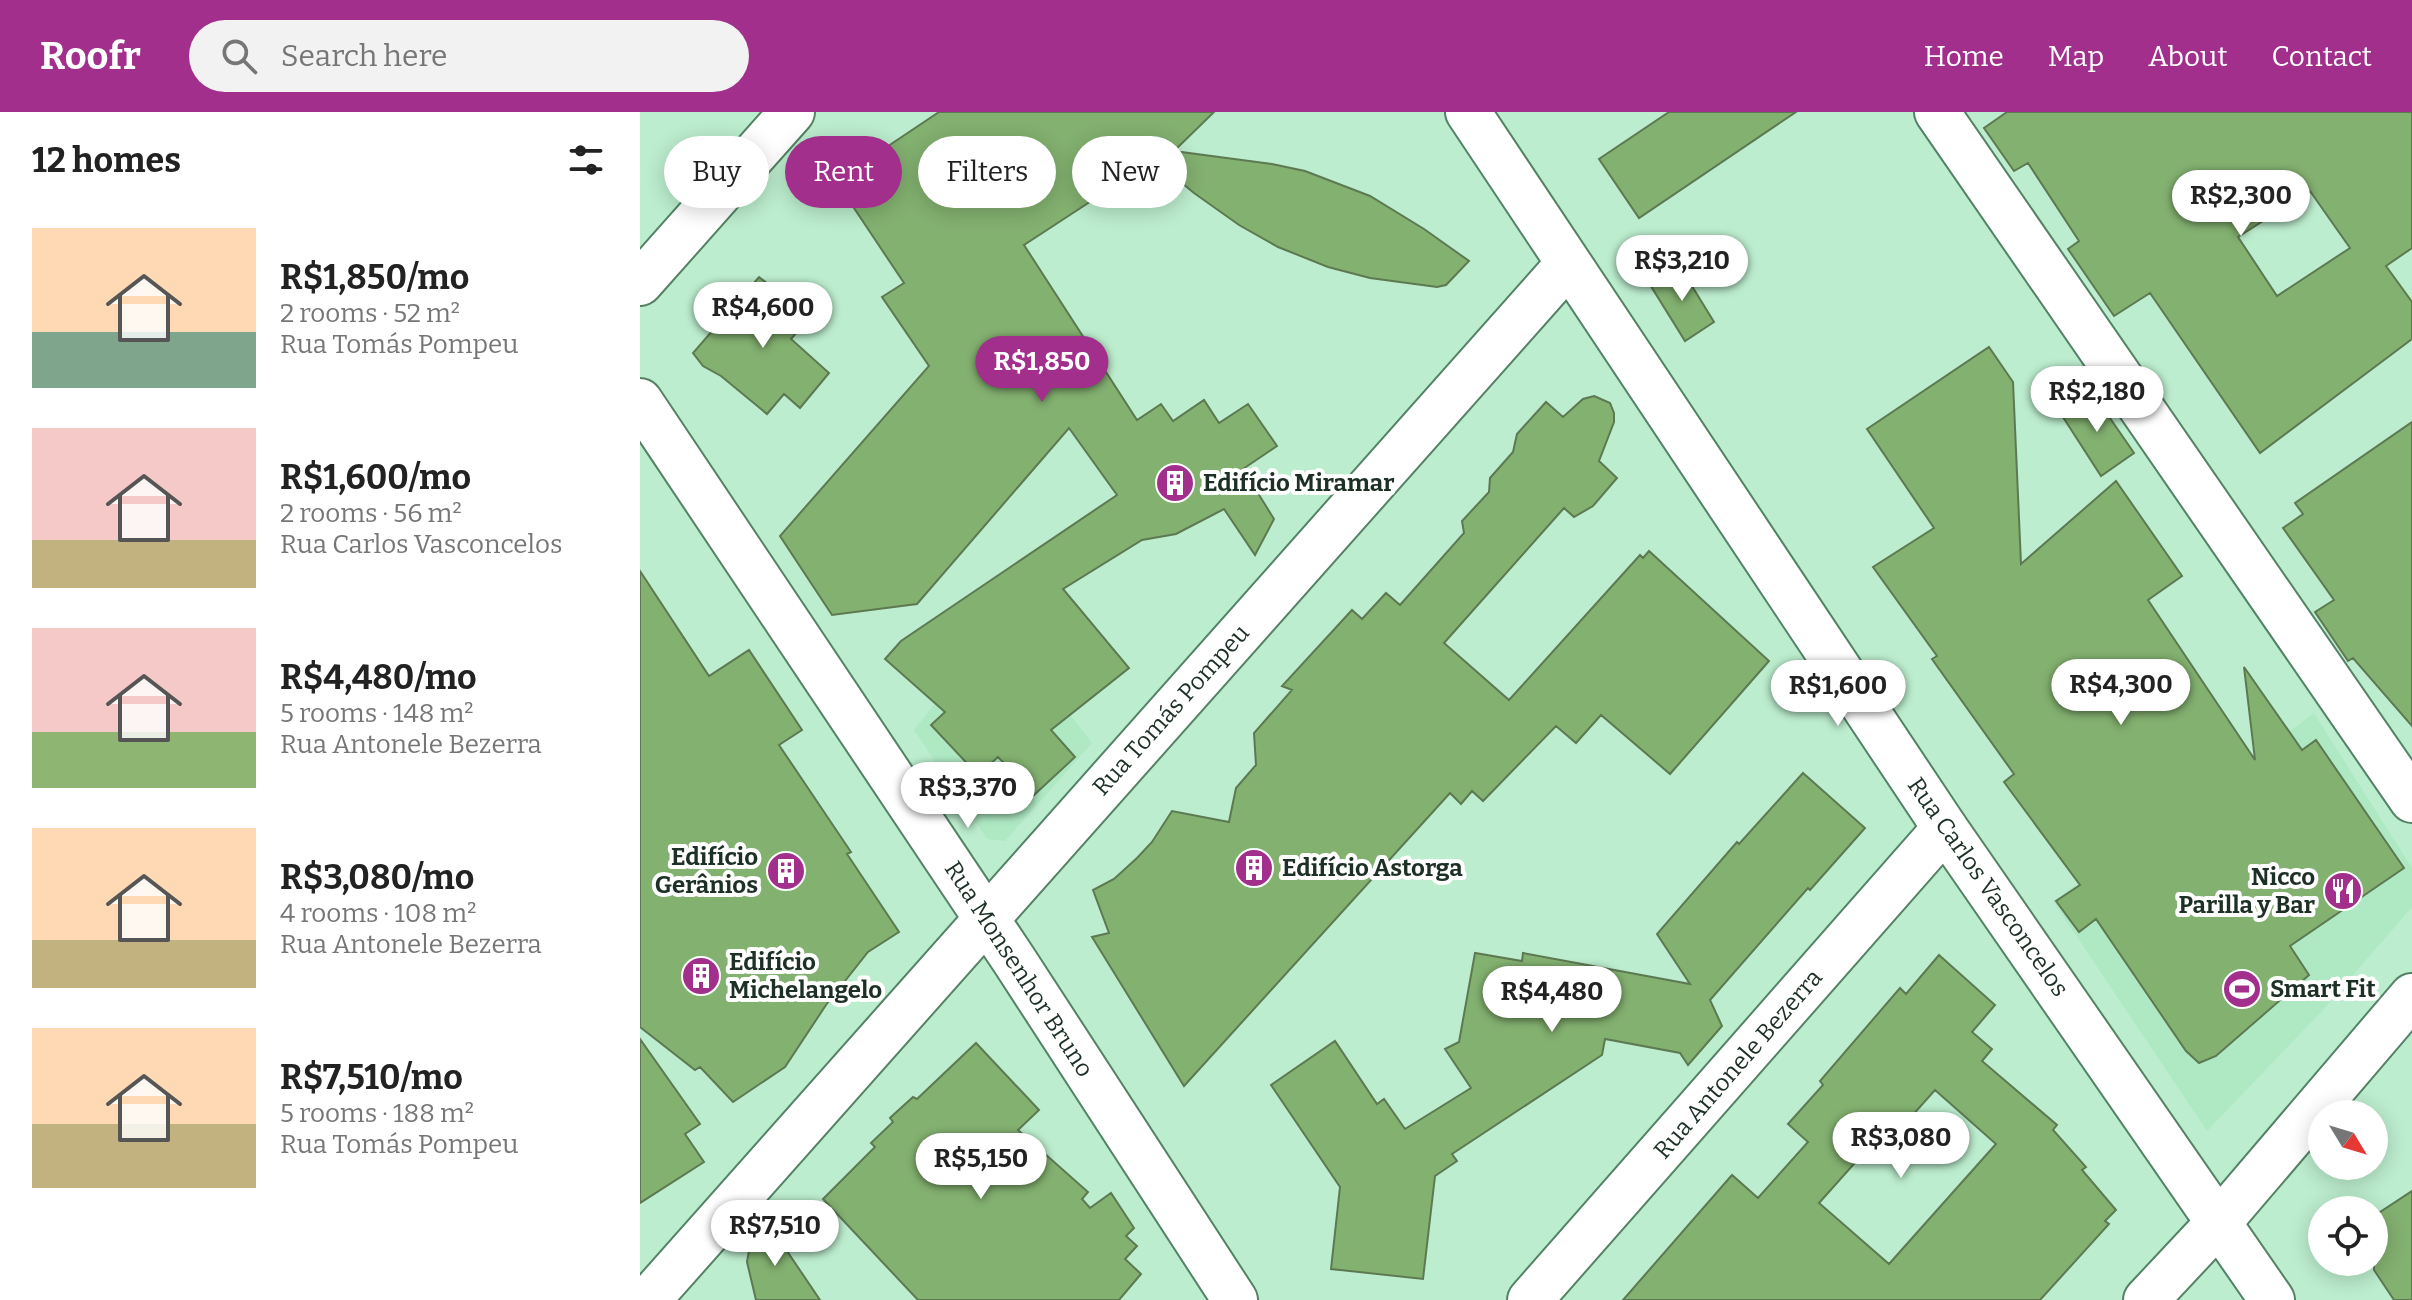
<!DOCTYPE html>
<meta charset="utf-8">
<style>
:root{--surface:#fff;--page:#f2f2f2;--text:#222;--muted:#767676;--accent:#a12f8b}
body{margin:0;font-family:Bitter,serif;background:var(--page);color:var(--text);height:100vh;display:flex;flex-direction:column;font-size:30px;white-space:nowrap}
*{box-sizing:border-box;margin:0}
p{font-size:26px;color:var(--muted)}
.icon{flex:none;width:44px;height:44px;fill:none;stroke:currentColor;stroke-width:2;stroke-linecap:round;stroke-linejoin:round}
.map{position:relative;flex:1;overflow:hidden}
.sheet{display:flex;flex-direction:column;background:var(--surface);width:640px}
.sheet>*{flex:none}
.hud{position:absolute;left:24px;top:24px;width:760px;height:72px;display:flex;gap:16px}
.needle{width:52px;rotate:128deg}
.buttons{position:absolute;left:1668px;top:988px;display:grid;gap:16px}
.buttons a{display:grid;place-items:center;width:80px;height:80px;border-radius:50%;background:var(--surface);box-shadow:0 4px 20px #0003;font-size:40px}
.price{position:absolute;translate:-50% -68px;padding:0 18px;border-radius:28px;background:#fff;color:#222;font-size:26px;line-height:52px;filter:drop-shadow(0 2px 4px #0008)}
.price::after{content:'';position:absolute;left:50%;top:48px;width:24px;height:18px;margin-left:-12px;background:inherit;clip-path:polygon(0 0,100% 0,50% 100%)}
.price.current{background:var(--accent);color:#fff}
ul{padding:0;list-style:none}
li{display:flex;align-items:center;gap:24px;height:200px;padding:0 32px}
li span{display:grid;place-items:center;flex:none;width:224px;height:160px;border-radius:0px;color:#555}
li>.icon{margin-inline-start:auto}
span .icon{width:96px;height:96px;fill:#fffc;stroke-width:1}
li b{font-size:34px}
h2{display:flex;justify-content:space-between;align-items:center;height:96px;padding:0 32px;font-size:34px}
.tag{padding:0 28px;border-radius:36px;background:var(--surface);box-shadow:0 4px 20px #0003;font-size:28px;line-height:72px}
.tag.current{background:var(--accent);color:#fff}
header{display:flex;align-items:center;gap:48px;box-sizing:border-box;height:112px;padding:0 40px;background:var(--accent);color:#fff}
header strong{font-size:38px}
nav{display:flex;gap:44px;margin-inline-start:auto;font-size:28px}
.search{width:560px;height:72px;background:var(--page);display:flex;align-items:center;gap:20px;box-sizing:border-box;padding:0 28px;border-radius:44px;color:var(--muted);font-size:30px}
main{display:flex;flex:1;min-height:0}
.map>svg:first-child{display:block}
</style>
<header>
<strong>Roofr</strong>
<div class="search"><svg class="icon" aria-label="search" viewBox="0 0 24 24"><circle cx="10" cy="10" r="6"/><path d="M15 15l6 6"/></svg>Search here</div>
<nav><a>Home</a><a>Map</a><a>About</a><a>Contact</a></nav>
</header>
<main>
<section class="sheet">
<h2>12 homes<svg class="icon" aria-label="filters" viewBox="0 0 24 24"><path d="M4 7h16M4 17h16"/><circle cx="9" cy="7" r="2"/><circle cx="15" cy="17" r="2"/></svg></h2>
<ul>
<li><span style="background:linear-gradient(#ffd9b3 65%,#7fa58c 0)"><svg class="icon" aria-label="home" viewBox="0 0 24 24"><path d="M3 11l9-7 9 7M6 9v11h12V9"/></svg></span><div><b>R$1,850/mo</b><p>2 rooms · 52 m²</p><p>Rua Tomás Pompeu</p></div></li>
<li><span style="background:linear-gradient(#f6c9c9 70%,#c2b280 0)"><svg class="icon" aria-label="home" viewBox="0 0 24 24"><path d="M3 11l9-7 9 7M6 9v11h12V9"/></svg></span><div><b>R$1,600/mo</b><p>2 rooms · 56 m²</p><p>Rua Carlos Vasconcelos</p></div></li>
<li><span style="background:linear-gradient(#f6c9c9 65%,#8fb573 0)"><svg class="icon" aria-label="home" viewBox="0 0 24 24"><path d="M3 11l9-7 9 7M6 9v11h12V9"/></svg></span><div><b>R$4,480/mo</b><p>5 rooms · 148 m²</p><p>Rua Antonele Bezerra</p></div></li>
<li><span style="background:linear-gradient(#ffd9b3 70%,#c2b280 0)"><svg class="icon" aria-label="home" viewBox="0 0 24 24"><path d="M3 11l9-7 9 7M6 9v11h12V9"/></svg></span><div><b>R$3,080/mo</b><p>4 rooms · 108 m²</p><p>Rua Antonele Bezerra</p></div></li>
<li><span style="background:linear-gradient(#ffd9b3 60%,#c2b280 0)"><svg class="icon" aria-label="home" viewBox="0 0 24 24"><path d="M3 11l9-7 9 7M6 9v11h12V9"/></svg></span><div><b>R$7,510/mo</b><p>5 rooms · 188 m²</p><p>Rua Tomás Pompeu</p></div></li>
</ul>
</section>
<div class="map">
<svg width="1772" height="1188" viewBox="0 0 1772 1188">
<rect width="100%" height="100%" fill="#bcedce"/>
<path fill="#afe9c4" d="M359 510 452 631 365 729 347 727 274 618Z
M1674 601 1772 756V795L1682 899 1567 1019 1413 789 1547 695Z"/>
<path fill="#83b170" stroke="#5d7952" stroke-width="2" fill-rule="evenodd" d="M299 0H574L534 39 632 52 665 59 730 84 784 117 829 149 806 173 797 175 730 166 688 155 638 135 599 113 554 81 514 48 384 133 497 308 521 292 533 309 564 288 579 311 608 292 637 334 603 357 634 407 615 443 584 397 536 422 502 428 423 477 489 556 411 618 435 645 394 683 358 645 338 663 291 613 305 600 245 547 261 529 477 383 429 316 277 492 192 503 140 424 289 254 242 185 264 171 196 69Z
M1029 0H1156L999 106 959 47Z
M1367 0H1772V136L1746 154 1772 190V227L1620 341 1510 181 1474 204 1428 137 1439 129 1388 51 1374 59 1344 16ZM1670 79 1710 136 1637 184 1598 125Z
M1039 153 1074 210 1045 229 1009 171Z
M119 165 170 205 151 227 189 261 160 296 144 282 127 302 81 264 63 254 53 241Z
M1349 235 1373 270 1381 452 1476 369 1542 464 1508 488 1615 648 1604 555 1662 638 1676 628 1764 756 1650 834 1669 863 1576 944 1559 951 1546 939 1456 807 1439 820 1416 789 1440 773 1364 670 1374 662 1292 547 1297 544 1233 455 1294 416 1227 317Z
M1452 280 1494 341 1461 364 1421 302Z
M954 284 970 291 974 301V310L959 349 977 366 953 394 934 405 924 396 804 531 869 588 1000 443 1003 446 1009 439 1129 549 1030 662 961 603 936 631 916 614 843 689 832 679 821 692 810 681 544 974 452 825 469 821 453 778 474 767 497 746 512 730 532 699 589 710 596 676 616 653 614 621 652 578 642 574 712 498 722 507 746 481 760 493 824 421 822 409 849 380 850 366 873 340 877 322 906 290 923 305 943 287Z
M1772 310V614L1713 546 1708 549 1675 500 1694 488 1643 416 1663 402 1655 391Z
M0 459 69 564 109 538 162 618 139 633 211 740 207 742 259 820 228 840 186 893 145 955 93 990 60 955 55 958 0 915Z
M1163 661 1225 716 1170 778 1168 776 1070 888 1082 914 1048 953 1040 941 965 927 962 943 812 1042 817 1049 795 1064 783 1167 691 1157 700 1075 631 973 695 929 737 992 744 987 765 1017 831 976 805 937 819 930 835 841 882 849 883 841 1050 872 1017 822 1097 730 1099 732Z
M1299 843 1355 893 1332 920 1352 937 1342 949 1417 1013 1413 1018 1446 1055 1442 1058 1476 1098 1465 1109 1469 1112 1400 1188H983L1092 1063 1118 1086 1168 1030 1148 1012 1183 973 1180 969 1260 876 1266 882ZM1295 978 1356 1032 1249 1152 1179 1091 1229 1035 1235 1036 1258 1010 1263 1014Z
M0 927 60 1012 45 1022 64 1050 0 1091Z
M336 931 399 998 378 1018 448 1080 442 1087 450 1096 471 1081 494 1116 486 1124 497 1134 485 1147 501 1162 479 1188H278L183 1087 235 1035 231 1031 253 1010 250 1006 273 985 277 987Z
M1772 1079V1188H1754L1734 1158V1104Z
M120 1099 180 1188H116L107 1150 115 1105Z"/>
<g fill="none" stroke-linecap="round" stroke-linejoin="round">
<g stroke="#548266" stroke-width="48">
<path id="street" d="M1297 0 1772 688
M0 289 374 848 595 1188
M8 1188 928 152
M890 1188 1305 716"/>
</g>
<g stroke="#548266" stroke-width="48">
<path id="secondary" d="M828 0 1305 716 1632 1188
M0 171 152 0"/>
</g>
<g stroke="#548266" stroke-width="48">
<path id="primary" d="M1506 1188 1580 1109 1772 884"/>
</g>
<use href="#street" stroke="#fff" stroke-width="44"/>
<use href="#secondary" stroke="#fff" stroke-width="44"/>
<use href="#primary" stroke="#fff" stroke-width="44"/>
</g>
<defs>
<g id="building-disc" transform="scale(2)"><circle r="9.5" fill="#a12f8b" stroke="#fff"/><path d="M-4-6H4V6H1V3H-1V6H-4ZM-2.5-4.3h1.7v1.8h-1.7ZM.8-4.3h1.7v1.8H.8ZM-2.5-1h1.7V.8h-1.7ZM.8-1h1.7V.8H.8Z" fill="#fff"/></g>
<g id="restaurant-disc" transform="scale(2)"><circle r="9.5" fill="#a12f8b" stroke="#fff"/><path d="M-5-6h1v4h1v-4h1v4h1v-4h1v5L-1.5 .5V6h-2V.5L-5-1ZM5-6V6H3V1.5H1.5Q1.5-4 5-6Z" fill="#fff"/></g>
<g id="stadium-disc" transform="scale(2)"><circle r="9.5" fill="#a12f8b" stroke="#fff"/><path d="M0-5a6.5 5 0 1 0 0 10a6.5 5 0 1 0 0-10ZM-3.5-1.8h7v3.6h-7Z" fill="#fff"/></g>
</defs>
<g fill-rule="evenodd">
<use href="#building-disc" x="535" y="371"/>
<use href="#building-disc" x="614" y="756"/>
<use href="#building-disc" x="146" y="759"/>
<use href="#restaurant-disc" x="1703" y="779"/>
<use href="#building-disc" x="61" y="864"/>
<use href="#stadium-disc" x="1602" y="877"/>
</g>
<g text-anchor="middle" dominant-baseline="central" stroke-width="8" stroke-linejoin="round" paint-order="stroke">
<g font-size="24" font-weight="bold" fill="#1d3025" stroke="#fff" text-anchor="start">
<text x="563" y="371">Edifício Miramar</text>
<text x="118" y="745" text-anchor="end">Edifício<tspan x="118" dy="28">Gerânios</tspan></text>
<text x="642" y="756">Edifício Astorga</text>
<text x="1675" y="765" text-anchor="end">Nicco<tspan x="1675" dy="28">Parilla y Bar</tspan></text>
<text x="89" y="850">Edifício<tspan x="89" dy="28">Michelangelo</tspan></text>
<text x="1630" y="877">Smart Fit</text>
</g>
<g font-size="24" fill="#1d3025" stroke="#fff">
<text transform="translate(531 598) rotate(-48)">Rua Tomás Pompeu</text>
<text transform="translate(1348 775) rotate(55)">Rua Carlos Vasconcelos</text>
<text transform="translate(379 857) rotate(57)">Rua Monsenhor Bruno</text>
<text transform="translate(1098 952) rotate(-49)">Rua Antonele Bezerra</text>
</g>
</g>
</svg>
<div class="buttons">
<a><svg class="needle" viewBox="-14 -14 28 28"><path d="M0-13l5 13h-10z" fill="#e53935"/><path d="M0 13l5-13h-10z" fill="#767676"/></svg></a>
<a><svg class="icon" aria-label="locate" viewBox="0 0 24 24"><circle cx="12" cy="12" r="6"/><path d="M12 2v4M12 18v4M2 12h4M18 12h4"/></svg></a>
</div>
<b class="price" style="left:1601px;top:126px">R$2,300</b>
<b class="price" style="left:1042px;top:191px">R$3,210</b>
<b class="price" style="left:123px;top:238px">R$4,600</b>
<b class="price current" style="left:402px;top:292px">R$1,850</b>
<b class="price" style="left:1457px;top:322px">R$2,180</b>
<b class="price" style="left:1481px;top:615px">R$4,300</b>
<b class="price" style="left:1198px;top:616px">R$1,600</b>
<b class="price" style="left:328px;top:718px">R$3,370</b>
<b class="price" style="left:912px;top:922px">R$4,480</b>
<b class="price" style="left:1261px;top:1068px">R$3,080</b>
<b class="price" style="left:341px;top:1089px">R$5,150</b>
<b class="price" style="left:135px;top:1156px">R$7,510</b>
<div class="hud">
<a class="tag">Buy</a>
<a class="tag current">Rent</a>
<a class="tag">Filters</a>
<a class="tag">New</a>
</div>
</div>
</main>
